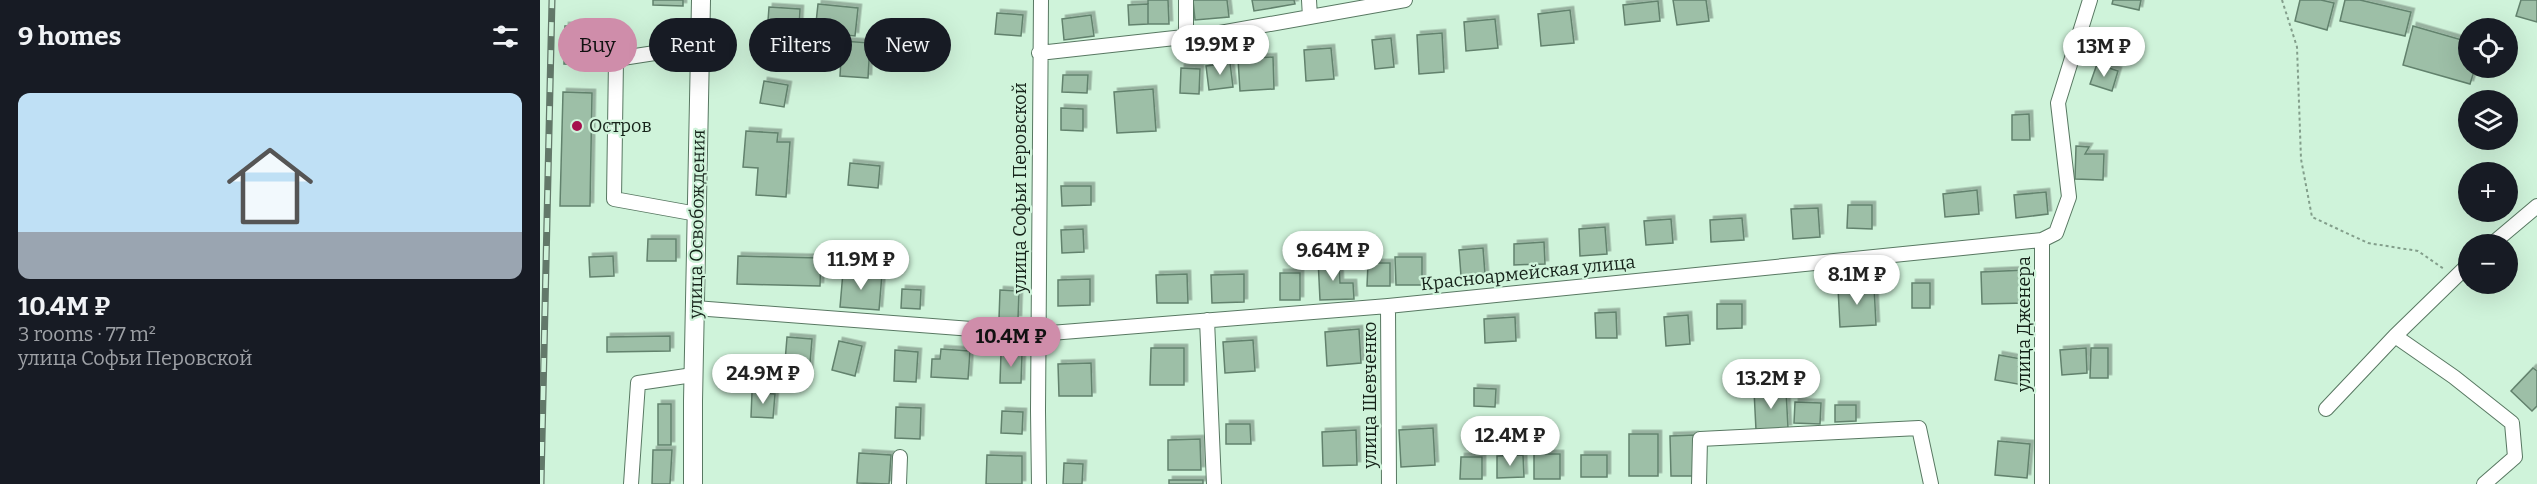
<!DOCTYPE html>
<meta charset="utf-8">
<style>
:root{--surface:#171b24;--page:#20242c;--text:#f1f3f6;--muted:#9ea1a6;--line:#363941;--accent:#cf8daa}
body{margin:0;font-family:Bitter,serif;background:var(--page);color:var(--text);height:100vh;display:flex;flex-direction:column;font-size:22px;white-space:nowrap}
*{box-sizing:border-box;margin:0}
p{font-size:20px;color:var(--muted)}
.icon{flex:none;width:33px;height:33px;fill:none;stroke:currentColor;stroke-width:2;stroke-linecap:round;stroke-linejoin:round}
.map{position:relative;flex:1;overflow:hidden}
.panel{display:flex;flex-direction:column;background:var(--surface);width:540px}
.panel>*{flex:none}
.guide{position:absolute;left:18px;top:18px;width:570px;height:54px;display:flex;gap:12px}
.fabs{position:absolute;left:1918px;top:18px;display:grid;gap:12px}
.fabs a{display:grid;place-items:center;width:60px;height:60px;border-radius:50%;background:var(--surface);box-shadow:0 6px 24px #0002;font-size:30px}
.price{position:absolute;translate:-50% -51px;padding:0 14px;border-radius:21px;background:#fff;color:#222;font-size:20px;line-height:39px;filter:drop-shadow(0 2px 3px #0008)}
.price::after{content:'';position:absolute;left:50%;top:36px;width:18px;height:14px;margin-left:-9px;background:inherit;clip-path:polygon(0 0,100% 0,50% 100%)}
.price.active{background:var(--accent);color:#111}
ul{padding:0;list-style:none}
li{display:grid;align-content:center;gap:12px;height:318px;padding:0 18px}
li+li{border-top:2px solid var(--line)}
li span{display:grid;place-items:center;height:186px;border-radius:12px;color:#555}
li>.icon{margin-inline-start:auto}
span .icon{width:108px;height:108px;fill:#fffc;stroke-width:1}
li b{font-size:26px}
h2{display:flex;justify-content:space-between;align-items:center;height:72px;padding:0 18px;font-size:26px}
.pill{padding:0 21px;border-radius:27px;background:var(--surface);box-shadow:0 6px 24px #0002;font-size:21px;line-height:54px}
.pill.active{background:var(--accent);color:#111}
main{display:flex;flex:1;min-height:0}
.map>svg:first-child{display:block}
</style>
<main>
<section class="panel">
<h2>9 homes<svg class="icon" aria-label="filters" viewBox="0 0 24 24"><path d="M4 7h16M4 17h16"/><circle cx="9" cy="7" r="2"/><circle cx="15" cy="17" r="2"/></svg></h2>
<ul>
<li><span style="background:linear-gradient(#bfe0f5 75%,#9aa5b1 0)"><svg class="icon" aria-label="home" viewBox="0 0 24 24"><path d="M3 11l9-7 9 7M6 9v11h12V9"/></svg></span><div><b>10.4M ₽</b><p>3 rooms · 77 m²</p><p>улица Софьи Перовской</p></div></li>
</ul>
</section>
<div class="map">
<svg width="1997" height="484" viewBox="0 0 1997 484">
<defs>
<filter id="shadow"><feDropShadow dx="3.5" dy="-3.5" stdDeviation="0" flood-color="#0004"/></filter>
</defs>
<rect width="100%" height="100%" fill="#cff3da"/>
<path fill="#9dbfa7" stroke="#62826d" stroke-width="1.5" filter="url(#shadow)" d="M113 0H143V6L113 5Z
M608 0H628L629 24H608Z
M653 0H687L689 17 655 20Z
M712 0H754L755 4 714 11Z
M1133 0H1166L1169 21 1137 25Z
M1573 0H1601L1599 10 1572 4Z
M1760 0H1781L1794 3 1787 30 1755 21Z
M1805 0H1820L1871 12 1865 36 1800 21Z
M1981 0H1997V22L1976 16Z
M1118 1 1120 21 1085 25 1083 5Z
M278 4 318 8 315 36 275 32Z
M608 4V24L589 25 588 5Z
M229 7 260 9 258 50 226 48Z
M1030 10 1034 43 1001 46 998 14Z
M457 13 483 15 481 36 455 34Z
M551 15 554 36 524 40 522 19Z
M955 19 958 48 926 51 924 22Z
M25 26H50L49 65 24 64Z
M1873 26 1929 42V68H1935L1930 84 1863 65Z
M902 33 904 72 879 74 877 35Z
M851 38 854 67 835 69 832 40Z
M302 41 330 43 328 78 300 76Z
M791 48 794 79 766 81 764 50Z
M733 57 734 89 700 91 698 59Z
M690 63 693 87 669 90 666 66Z
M1557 64 1578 71 1572 91 1550 84Z
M641 68 660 69 659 94 640 93Z
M523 75H548L547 93 522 92Z
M224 81 248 85 244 107 220 103Z
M613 89 616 131 577 133 574 92Z
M23 92 52 93 50 206H20Z
M521 108 543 109V131L521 130Z
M1489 114 1490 140H1472V115Z
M206 131 238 133 237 142H250L246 197 216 195 218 168 203 167Z
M1536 146 1549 147 1545 154H1564L1563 180 1535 179Z
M310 163 340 166 338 188 308 185Z
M521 186H551V205L522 206Z
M1437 190 1439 214 1405 217 1403 194Z
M1506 192 1508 214 1476 218 1474 195Z
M1308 205H1332V229L1307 228Z
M1278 208 1280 237 1253 239 1251 209Z
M1202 218 1204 240 1171 242 1170 220Z
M1131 219 1133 243 1106 245 1104 221Z
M1065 227 1067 254 1040 256 1039 229Z
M543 229 544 252 522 253 521 230Z
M108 239H136V261H107Z
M1004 242 1005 264 974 265V244Z
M943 248 945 274 921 276 919 250Z
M73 256 74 276 50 277 49 257Z
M198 256 281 258 280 286 197 284Z
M855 257H882V285H856Z
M778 259H799L800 283H813L814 299 780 300Z
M828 263H850V286H827Z
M1486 270 1487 303 1442 304 1441 272Z
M303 272 342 274 339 310 300 307Z
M740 273H760V300H740Z
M647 274 648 303H617L616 275Z
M704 274V302L672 303 671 275Z
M550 279V305L518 306V280Z
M1372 283H1390V308H1372Z
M1334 286 1336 325 1300 327 1298 288Z
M362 289 381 290 380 309 361 308Z
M460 290 479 291 478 319H459Z
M1177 304H1202V328L1177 329Z
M1076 312 1077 338H1056L1055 313Z
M1148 315 1150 344 1126 346 1124 317Z
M975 317 976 341 945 343 944 319Z
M819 329 821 363 787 366 785 332Z
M130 336V351L67 352V337Z
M247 337 272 339 269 375 244 374Z
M713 340 715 371 685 373 683 342Z
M299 341 322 346 315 376 292 370Z
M611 348H644V385H610Z
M1546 348 1547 373 1522 375 1520 350Z
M1551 348H1568V378H1550Z
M401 349 430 351 428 379 391 377 392 359H400Z
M355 350 378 352 376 382 354 381Z
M461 353 482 354 481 383H460Z
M1459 355 1487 360 1483 385 1455 380Z
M551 363 552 396H519L518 364Z
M1993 368 1997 371V406L1992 411 1971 391Z
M934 388 956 389 955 407 934 406Z
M1246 390 1248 428 1216 430 1214 391Z
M212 392 235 394 233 418 211 417Z
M1255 402 1281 403 1280 424 1254 423Z
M118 404H131V445H118Z
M1295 405H1316V421L1295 422Z
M356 407 381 408 380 439 355 438Z
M462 411 483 412 482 434 461 433Z
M686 424H710L711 444H686Z
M893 428 895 465 861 467 859 430Z
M816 430 817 465 783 466 782 432Z
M1089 434H1118V476H1089Z
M1155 435 1156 476H1131L1130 436Z
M660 439 661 470H628V440Z
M1458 441 1490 444 1487 478 1455 475Z
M113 450H132L130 484H112Z
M319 453 351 455 349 484 317 483Z
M994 454H1020V479H994Z
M447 455 482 456V484H446Z
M983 455 984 477 957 478V456Z
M1041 455H1067V477H1041Z
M921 457H942V479H920Z
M524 463 543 464 542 484H523Z
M629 480H663V484H629Z"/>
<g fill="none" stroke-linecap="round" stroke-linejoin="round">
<g stroke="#587862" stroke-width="16">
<path id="minor" d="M646 0V37
M769 0 770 17
M499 53 680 33 865 0
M157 214 74 199 76 59 160 46
M1952 244 1997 206
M848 306 849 484
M155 308 498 334 848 306 1502 240
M667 320 674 484
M1855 336 1914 377 1972 423 1975 457 1944 484
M1786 409 1855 336 1929 264
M91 484 98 383 153 375
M359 484 360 457
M499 484 498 411 501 0
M1159 484 1160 439 1379 428 1391 484
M1502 484V240L1516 233 1529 197 1518 103 1550 0"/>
</g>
<g stroke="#587862" stroke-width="20">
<path id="major" d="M153 484V401L161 0"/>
</g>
<path stroke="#839e8b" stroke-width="2" stroke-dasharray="3 3" stroke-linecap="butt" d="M1742 0 1757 47 1761 159 1772 217 1828 243 1878 251 1904 269"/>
<use href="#minor" stroke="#fff" stroke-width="14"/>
<use href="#major" stroke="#fff" stroke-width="18"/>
<g stroke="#627869" stroke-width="7">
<path id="rail" d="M1 484 12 0"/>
</g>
<use href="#rail" stroke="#cff3da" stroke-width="4.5" stroke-dasharray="14" stroke-linecap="butt"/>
</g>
<circle fill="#a5104d" stroke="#cff3da" stroke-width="2" cx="37" cy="126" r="6"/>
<g text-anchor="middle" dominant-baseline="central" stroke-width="4.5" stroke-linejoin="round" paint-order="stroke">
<g font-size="18" fill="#16231a" stroke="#cff3da" text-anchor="start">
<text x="49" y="126">Остров</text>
</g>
<g font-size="18" fill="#16231a" stroke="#cff3da">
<text transform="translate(480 188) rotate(-90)">улица Софьи Перовской</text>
<text transform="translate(157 224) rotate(-89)">улица Освобождения</text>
<text transform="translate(988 273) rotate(-6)">Красноармейская улица</text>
<text transform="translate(1484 324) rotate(-90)">улица Дженера</text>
<text transform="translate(830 395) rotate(-90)">улица Шевченко</text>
</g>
</g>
</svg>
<div class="fabs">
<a><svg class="icon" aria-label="locate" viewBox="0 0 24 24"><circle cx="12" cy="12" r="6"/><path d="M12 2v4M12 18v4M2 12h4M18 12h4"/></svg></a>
<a><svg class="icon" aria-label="layers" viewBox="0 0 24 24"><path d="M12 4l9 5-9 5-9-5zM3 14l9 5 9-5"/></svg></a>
<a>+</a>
<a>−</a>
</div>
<b class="price" style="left:680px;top:76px">19.9M ₽</b>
<b class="price" style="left:1564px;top:78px">13M ₽</b>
<b class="price" style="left:793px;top:282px">9.64M ₽</b>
<b class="price" style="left:321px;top:291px">11.9M ₽</b>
<b class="price" style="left:1317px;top:306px">8.1M ₽</b>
<b class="price active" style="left:471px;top:368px">10.4M ₽</b>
<b class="price" style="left:223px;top:405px">24.9M ₽</b>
<b class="price" style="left:1231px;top:410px">13.2M ₽</b>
<b class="price" style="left:970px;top:467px">12.4M ₽</b>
<div class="guide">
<a class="pill active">Buy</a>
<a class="pill">Rent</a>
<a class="pill">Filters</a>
<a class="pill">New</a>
</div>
</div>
</main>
